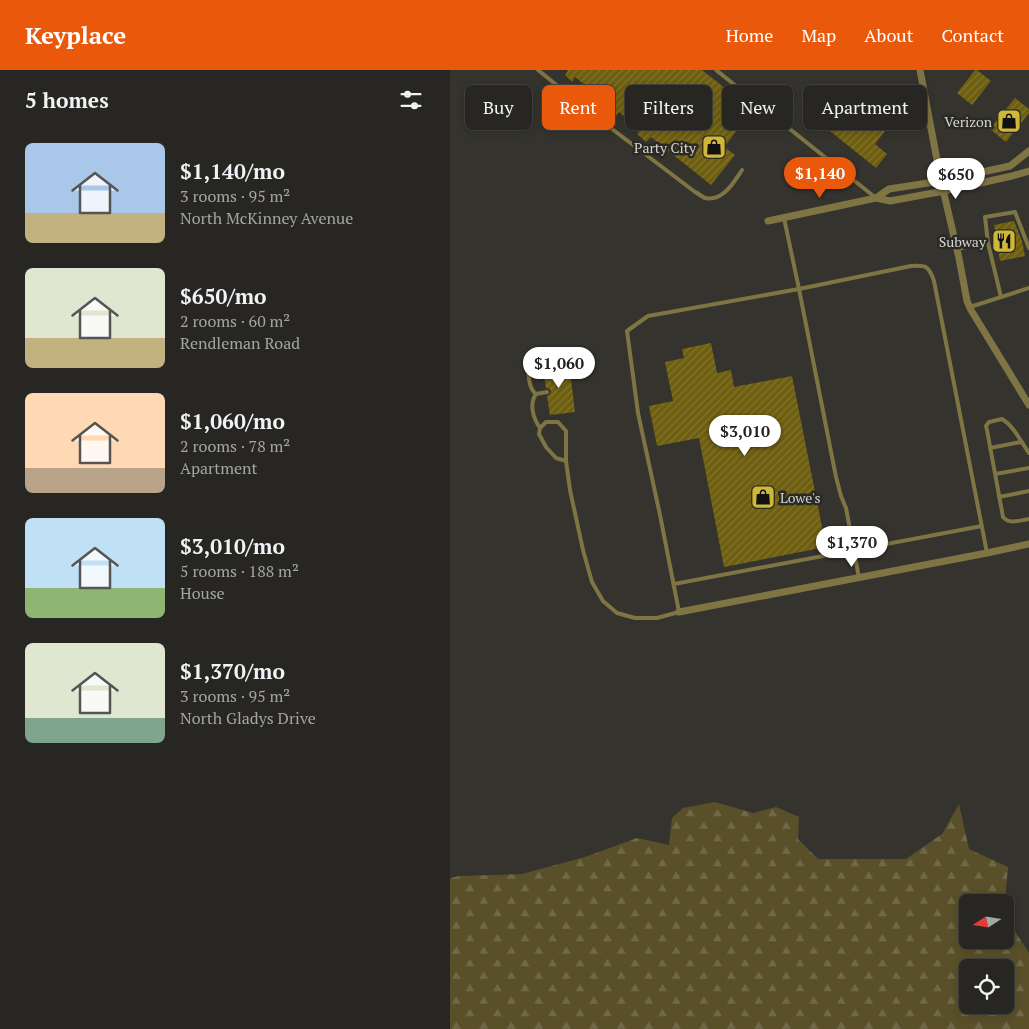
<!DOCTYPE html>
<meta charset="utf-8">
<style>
:root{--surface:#272622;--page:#33322f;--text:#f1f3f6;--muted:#a4a5a5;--line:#434340;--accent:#ea580c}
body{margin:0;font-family:"PT Serif",serif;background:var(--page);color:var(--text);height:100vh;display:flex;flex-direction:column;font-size:19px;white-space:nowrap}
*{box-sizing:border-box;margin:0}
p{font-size:16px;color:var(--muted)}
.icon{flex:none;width:28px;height:28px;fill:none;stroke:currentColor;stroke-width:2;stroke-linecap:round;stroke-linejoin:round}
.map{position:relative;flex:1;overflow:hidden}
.drawer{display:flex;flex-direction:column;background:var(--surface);width:450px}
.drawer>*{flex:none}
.top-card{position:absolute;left:15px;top:15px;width:475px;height:45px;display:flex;gap:10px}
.needle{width:32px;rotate:258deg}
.controls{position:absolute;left:509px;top:824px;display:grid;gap:10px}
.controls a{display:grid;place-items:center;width:55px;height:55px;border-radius:8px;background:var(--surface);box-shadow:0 2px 8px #0003,0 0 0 1px var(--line);font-size:25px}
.price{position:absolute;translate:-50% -42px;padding:0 11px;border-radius:18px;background:#fff;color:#222;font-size:16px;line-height:32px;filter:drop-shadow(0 1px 2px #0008)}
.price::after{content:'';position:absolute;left:50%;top:30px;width:15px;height:11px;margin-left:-8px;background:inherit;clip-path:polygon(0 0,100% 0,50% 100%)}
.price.current{background:var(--accent);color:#fff}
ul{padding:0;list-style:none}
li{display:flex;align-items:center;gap:15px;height:125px;padding:0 25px}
li span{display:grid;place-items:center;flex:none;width:140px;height:100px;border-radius:8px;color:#555}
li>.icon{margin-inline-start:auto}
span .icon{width:60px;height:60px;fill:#fffc;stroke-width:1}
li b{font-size:21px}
h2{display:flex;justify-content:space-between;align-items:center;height:60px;padding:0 25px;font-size:21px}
.tag{padding:0 18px;border-radius:8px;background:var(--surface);box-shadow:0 2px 8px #0003,0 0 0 1px var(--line);font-size:18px;line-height:45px}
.tag.current{background:var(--accent);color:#fff}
header{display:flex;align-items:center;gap:30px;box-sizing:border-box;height:70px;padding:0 25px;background:var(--accent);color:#fff}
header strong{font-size:24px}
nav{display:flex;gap:28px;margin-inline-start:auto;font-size:18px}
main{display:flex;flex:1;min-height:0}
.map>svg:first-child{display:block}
</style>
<header>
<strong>Keyplace</strong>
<nav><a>Home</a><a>Map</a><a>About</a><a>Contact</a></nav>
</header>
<main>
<section class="drawer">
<h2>5 homes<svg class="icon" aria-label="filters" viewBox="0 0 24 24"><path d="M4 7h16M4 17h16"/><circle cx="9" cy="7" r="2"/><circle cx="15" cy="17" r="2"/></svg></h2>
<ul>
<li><span style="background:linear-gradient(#a9c7e8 70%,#c2b280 0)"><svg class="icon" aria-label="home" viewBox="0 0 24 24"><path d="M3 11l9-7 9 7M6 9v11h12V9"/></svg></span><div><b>$1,140/mo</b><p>3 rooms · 95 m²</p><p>North McKinney Avenue</p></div></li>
<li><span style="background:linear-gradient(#dfe7d0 70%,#c2b280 0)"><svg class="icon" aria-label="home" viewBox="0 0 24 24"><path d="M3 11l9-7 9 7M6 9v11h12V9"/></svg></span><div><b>$650/mo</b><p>2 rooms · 60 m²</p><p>Rendleman Road</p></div></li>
<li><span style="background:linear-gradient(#ffd9b3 75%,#b9a48a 0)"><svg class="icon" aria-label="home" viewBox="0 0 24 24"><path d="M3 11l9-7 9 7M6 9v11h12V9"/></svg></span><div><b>$1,060/mo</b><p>2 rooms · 78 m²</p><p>Apartment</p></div></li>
<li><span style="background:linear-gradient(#bfe0f5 70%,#8fb573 0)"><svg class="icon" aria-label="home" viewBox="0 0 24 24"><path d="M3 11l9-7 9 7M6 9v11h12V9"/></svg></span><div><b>$3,010/mo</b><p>5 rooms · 188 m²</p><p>House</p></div></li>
<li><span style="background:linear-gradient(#dfe7d0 75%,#7fa58c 0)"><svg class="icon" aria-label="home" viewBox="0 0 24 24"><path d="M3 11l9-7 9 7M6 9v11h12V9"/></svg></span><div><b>$1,370/mo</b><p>3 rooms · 95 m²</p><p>North Gladys Drive</p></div></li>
</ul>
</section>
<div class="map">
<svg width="579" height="959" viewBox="0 0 579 959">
<defs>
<pattern id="forest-firs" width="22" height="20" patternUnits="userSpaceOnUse" patternTransform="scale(1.25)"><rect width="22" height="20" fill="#59502a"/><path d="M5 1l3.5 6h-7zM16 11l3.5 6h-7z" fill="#706848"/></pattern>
<pattern id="building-hatch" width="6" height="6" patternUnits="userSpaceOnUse" patternTransform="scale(1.25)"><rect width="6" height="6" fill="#6e5e0f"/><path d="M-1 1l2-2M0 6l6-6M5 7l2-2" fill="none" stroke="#827431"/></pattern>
</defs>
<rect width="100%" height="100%" fill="#34332d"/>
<path fill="url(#forest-firs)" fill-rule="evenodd" d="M265 732 303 743 326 737 349 747 348 769 368 789H456L492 764 509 734 519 779 558 797 555 832H518V870H555V846L579 883V959H0V808L9 806 72 804 135 787 187 768 219 775 222 748 233 738ZM518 898H555V935H518Z"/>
<path fill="url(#building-hatch)" d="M116 0H252L303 40 274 77 285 85 261 115 201 67 196 72 187 64 191 59 169 42 162 51 156 46 162 37 125 7 122 12 115 5 118 1Z
M525 0H527L541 11 522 35 507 23Z
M385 14 438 57 425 74 437 84 426 98 360 45Z
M565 28 579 39V43L556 72 540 59Z
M564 151 572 171 575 186 550 191 544 155Z
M261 273 267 303 281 300 284 317 342 306 376 477 274 497 249 368 207 376 199 336 223 331 215 292 234 288 232 279Z
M119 293 125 342 100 345 97 326 100 324 101 322 100 319 96 318 93 297Z"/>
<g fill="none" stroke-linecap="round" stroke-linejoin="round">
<path stroke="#7f7443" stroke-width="4" d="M88 0 141 43 245 122C248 123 252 127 255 128 273 132 284 112 292 100
M266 0 426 128
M334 148 349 219 386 407 391 426 396 438 409 508
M538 173 551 227
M507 179 538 173 535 147 565 142 579 178
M520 237 579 218
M78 299C79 308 79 319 86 324
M90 358C83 348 79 334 86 324L97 322
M540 378 571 372
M579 383C571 372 564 356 552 349L539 352 536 356 537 360 553 447C560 455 570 450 579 449
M116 391 106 388 96 377 89 364 90 358 96 352H108L116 361V391L120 420 133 480 142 512 153 531 167 543 185 548H207L229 542 210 445 188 343 177 261 198 246 349 219 461 196C476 195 479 196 484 211L537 483
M545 404 579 398
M549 427 579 421
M224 514 532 456"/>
<path stroke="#7f7443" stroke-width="7" d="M470 0 491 111 509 188 517 231 521 240 579 335
M426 128 439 119 491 111 560 96 579 81
M318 151 426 128 440 131 494 121 562 106 579 101
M229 542 537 483 579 474"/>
</g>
<defs>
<g id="shop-square" transform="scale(1.25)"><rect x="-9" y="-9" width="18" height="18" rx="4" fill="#d1b736" stroke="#2a2923"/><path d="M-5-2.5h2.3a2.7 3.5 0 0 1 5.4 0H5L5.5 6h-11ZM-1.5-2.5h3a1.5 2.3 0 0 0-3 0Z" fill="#111"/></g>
<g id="restaurant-square" transform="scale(1.25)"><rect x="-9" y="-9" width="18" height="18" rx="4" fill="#d1b736" stroke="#2a2923"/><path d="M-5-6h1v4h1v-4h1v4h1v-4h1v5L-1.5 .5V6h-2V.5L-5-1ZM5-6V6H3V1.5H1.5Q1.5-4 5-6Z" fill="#111"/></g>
</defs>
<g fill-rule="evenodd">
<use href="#shop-square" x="559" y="51"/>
<use href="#shop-square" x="264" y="77"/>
<use href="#restaurant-square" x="554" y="171"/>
<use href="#shop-square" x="313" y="427"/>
</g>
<g text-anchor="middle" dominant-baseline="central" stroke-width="5" stroke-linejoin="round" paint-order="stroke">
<g font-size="14" fill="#d4d4d0" stroke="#2a2923" text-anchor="end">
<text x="542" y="51">Verizon</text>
<text x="246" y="77">Party City</text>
<text x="536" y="171">Subway</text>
<text x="330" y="427" text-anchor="start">Lowe's</text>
</g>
</g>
</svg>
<div class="controls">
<a><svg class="needle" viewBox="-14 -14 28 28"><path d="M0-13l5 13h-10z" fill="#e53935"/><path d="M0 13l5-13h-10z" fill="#a4a5a5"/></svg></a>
<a><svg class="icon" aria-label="locate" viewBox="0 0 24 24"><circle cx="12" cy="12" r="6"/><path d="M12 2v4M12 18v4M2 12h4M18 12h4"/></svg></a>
</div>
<b class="price current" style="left:370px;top:129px">$1,140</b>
<b class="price" style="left:506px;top:130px">$650</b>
<b class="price" style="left:109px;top:319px">$1,060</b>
<b class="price" style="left:295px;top:387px">$3,010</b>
<b class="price" style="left:402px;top:498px">$1,370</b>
<div class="top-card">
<a class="tag">Buy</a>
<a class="tag current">Rent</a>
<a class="tag">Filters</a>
<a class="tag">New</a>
<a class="tag">Apartment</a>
</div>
</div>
</main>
